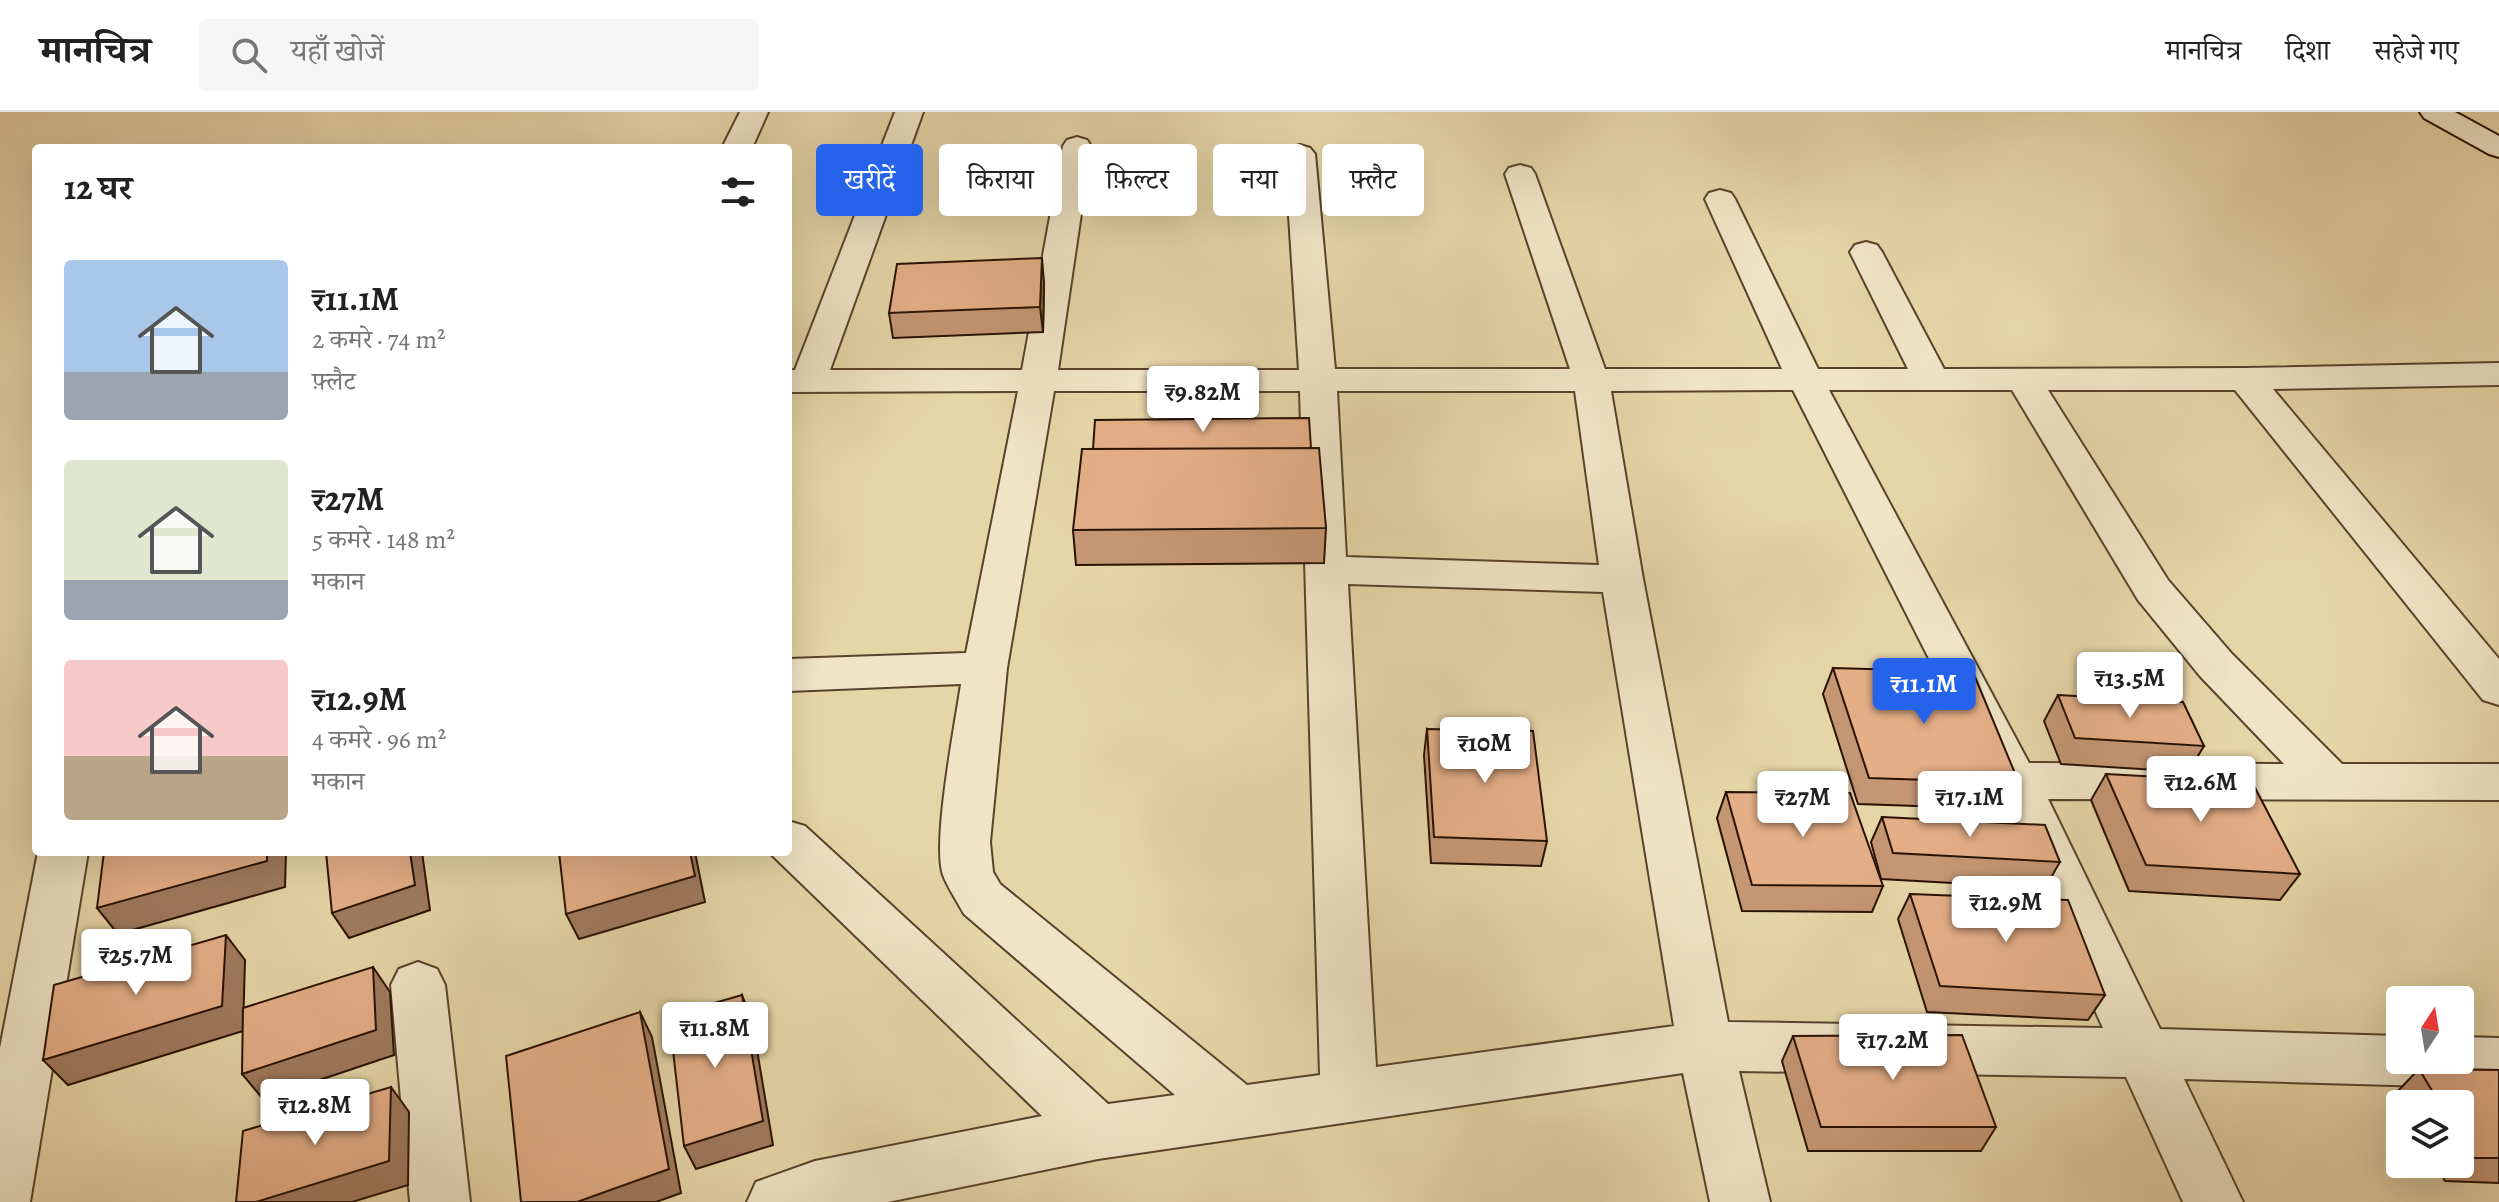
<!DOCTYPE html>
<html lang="hi">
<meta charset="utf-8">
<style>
:root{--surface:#fff;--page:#f6f6f6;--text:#222;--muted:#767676;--line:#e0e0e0;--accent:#2563eb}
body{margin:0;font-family:Alegreya,"Noto Serif Devanagari",serif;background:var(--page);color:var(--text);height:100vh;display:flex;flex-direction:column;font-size:30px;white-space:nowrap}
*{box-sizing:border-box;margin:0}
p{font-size:26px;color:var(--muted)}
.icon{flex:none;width:44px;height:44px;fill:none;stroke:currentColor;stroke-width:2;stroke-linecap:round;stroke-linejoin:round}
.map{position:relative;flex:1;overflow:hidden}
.sheet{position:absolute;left:32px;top:32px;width:760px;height:712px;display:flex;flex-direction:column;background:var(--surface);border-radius:8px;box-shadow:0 8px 32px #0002}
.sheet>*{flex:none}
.top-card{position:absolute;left:816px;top:32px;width:760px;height:72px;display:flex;gap:16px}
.needle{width:52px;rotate:12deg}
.buttons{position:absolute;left:2386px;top:874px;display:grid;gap:16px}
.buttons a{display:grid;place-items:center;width:88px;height:88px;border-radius:8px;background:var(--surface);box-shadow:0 8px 32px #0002;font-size:40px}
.price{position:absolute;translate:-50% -68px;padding:0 18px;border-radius:8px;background:#fff;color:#222;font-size:26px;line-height:52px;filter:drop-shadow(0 2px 4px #0008)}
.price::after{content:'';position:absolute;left:50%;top:48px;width:24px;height:18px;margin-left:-12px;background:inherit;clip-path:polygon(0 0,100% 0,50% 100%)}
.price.selected{background:var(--accent);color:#fff}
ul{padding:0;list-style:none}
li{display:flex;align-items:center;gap:24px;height:200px;padding:0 32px}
li span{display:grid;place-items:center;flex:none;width:224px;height:160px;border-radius:8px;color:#555}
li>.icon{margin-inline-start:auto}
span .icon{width:96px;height:96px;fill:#fffc;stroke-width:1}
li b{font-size:34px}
h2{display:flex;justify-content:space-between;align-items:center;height:96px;padding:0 32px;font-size:34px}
.pill{padding:0 28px;border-radius:8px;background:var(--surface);box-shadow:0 8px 32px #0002;font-size:28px;line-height:72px}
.pill.selected{background:var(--accent);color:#fff}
header{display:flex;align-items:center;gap:48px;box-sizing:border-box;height:112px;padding:0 40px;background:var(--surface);border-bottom:2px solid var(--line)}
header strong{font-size:38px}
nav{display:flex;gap:44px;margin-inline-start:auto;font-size:28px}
.search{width:560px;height:72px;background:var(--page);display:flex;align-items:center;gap:20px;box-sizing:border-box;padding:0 28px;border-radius:8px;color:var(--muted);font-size:30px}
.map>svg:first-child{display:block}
</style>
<header>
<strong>मानचित्र</strong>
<div class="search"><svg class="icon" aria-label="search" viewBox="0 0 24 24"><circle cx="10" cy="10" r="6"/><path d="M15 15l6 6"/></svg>यहाँ खोजें</div>
<nav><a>मानचित्र</a><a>दिशा</a><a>सहेजे गए</a></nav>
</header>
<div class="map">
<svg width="2499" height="1090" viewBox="0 0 2499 1090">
<rect width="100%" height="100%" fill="#e6d5a7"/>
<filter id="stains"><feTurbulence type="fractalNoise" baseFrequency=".0025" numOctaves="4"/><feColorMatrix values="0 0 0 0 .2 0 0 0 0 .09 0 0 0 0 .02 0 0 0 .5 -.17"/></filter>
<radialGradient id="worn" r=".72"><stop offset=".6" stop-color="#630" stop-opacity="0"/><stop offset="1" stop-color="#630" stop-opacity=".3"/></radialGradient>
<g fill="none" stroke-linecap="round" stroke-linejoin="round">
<g stroke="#58432b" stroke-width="4">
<path id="minor" d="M740 0H768L752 36H722Z
M895 0H923L830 258H1022L1063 34 1067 28 1077 25 1087 28 1091 34 1058 258H1299L1285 42 1290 36 1300 33 1310 36 1315 42 1335 257H1570L1505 62 1509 56 1520 53 1531 56 1535 62 1605 257H1782L1705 87 1709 81 1720 78 1731 81 1735 87 1818 257H1908L1850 140 1855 133 1866 130 1877 133 1882 140 1944 257 2245 256 2499 251V273L2273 277 2499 547V593L2483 588 2235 278H2048L2168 468 2232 542 2342 652H2499V688L2048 687 2160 917 2400 924V948H2460V925L2499 926V976L2184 967 2243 1090H2183L2126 965 1739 959 1770 1090H1710L1683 961 1098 1047 888 1090H747L756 1070 815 1049 1042 1004 771 742 788 740V709L805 714 1108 992 1175 983 964 802C957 789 948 776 943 763 932 730 955 613 961 572L788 579V547L966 541 1018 279 788 280V258H795ZM1793 278 1991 669 2103 916 1728 910 1643 467 1611 279ZM1829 278H2012L2138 488 2200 564 2284 652 2029 651ZM1054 279H1300L1320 963 1247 973 1000 772 993 760 990 730 1007 556ZM1337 279H1575L1599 453 1346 445ZM1348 472 1603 480 1674 914 1376 955Z
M38 740H88L30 1090H0V936Z
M418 850 437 857 445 873 470 1090H410L391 873 399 857Z"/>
</g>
<g stroke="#291202" stroke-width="4">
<path id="secondary" d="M2420 0H2455L2499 24V45L2489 42 2424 6Z"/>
</g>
<use href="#minor" fill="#efe4c6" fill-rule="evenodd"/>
<use href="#secondary" fill="#efe4c6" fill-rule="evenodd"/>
</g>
<path fill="#c49674" stroke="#291202" stroke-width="2" d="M1044 170 1043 220 893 226 889 201Z
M1311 336 1326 416 1324 451 1076 453 1073 418Z
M1833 556 2019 671 2005 697 1858 692 1823 582Z
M2058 583 2204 634 2188 660 2061 652 2044 609Z
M1427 617 1547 729 1541 754 1431 751 1424 643Z
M2106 662 2300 762 2280 788 2129 779 2091 688Z
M1726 680 1883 774 1872 800 1742 799 1717 706Z
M1882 705 2060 750 2045 776 1881 767 1871 730Z
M1910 782 2105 883 2088 908 1927 900 1898 807Z
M1793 924 1996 1015 1981 1039H1808L1782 949Z
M2419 957 2499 958V1071L2445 1069 2435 1052H2460V992H2401L2395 982Z"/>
<path fill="#a07a5e" stroke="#291202" stroke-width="2" d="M1042 146 1044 170 1043 220 1040 195Z
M267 740H286L285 775 118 822 97 796Z
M410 740H422L430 798 349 826 332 801Z
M690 740H695L705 790 579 827 566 802Z
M226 823 245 848 243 919 68 973 43 948Z
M373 855 390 880 394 943 263 987 242 962Z
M742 883 752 908 773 1033 696 1057 684 1034Z
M640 900 652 925 681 1081 656 1090H577Z
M391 975 409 1000 408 1073 352 1090H256Z"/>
<path fill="#e4ae87" stroke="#291202" stroke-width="2" d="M1042 146 1040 195 889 201 897 152Z
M1309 306 1311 336 1093 337 1095 308Z
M1319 336 1326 416 1073 418 1082 337Z
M1833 556 1973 560 2019 671 1869 666Z
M2058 583 2183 590 2204 634 2075 626Z
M1427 617 1533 619 1547 729 1434 725Z
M2106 662 2252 670 2300 762 2146 753Z
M1726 680 1850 681 1883 774 1752 773Z
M1882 705 2045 713 2060 750 1893 741Z
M104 740H267V749L97 796Z
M326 740H410L415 773 332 801Z
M559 740H690L695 764 566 802Z
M1910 782 2068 788 2105 883 1940 874Z
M226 823 222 894 43 948 54 873Z
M373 855 376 918 242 962 243 896Z
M742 883 763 1009 684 1034 669 904Z
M640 900 669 1057 577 1090H521L506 944Z
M1962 923 1996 1015H1821L1793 924Z
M2419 957 2499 958V1046H2472L2460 1026V992H2440Z
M391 975 389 1049 256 1090H236L243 1019Z"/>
<rect width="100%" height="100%" filter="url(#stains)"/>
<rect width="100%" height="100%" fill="url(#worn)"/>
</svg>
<div class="buttons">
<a><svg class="needle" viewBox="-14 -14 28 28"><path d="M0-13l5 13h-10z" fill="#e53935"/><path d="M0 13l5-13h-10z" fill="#767676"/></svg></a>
<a><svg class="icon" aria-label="layers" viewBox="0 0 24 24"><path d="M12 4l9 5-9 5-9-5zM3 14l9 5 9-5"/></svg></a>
</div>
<b class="price" style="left:1203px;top:322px">₹9.82M</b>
<b class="price" style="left:2130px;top:608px">₹13.5M</b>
<b class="price selected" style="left:1924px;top:614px">₹11.1M</b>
<b class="price" style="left:1485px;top:673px">₹10M</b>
<b class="price" style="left:2201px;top:712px">₹12.6M</b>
<b class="price" style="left:1803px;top:727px">₹27M</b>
<b class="price" style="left:1970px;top:727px">₹17.1M</b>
<b class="price" style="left:2006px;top:832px">₹12.9M</b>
<b class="price" style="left:136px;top:885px">₹25.7M</b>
<b class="price" style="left:715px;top:958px">₹11.8M</b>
<b class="price" style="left:1893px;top:970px">₹17.2M</b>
<b class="price" style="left:315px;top:1035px">₹12.8M</b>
<div class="top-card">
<a class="pill selected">खरीदें</a>
<a class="pill">किराया</a>
<a class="pill">फ़िल्टर</a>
<a class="pill">नया</a>
<a class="pill">फ़्लैट</a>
</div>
<section class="sheet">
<h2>12 घर<svg class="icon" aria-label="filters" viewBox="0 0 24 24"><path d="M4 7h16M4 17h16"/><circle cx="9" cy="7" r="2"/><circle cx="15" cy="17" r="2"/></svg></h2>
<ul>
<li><span style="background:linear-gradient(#a9c7e8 70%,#9aa5b1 0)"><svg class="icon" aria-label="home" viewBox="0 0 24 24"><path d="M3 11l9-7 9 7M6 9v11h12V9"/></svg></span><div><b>₹11.1M</b><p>2 कमरे · 74 m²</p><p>फ़्लैट</p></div></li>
<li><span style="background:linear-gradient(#dfe7d0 75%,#9aa5b1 0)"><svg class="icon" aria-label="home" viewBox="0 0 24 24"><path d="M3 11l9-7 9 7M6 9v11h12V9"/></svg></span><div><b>₹27M</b><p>5 कमरे · 148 m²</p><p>मकान</p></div></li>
<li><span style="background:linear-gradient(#f6c9c9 60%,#b9a48a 0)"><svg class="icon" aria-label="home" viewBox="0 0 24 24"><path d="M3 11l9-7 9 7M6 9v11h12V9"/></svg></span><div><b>₹12.9M</b><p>4 कमरे · 96 m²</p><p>मकान</p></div></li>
</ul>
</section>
</div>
